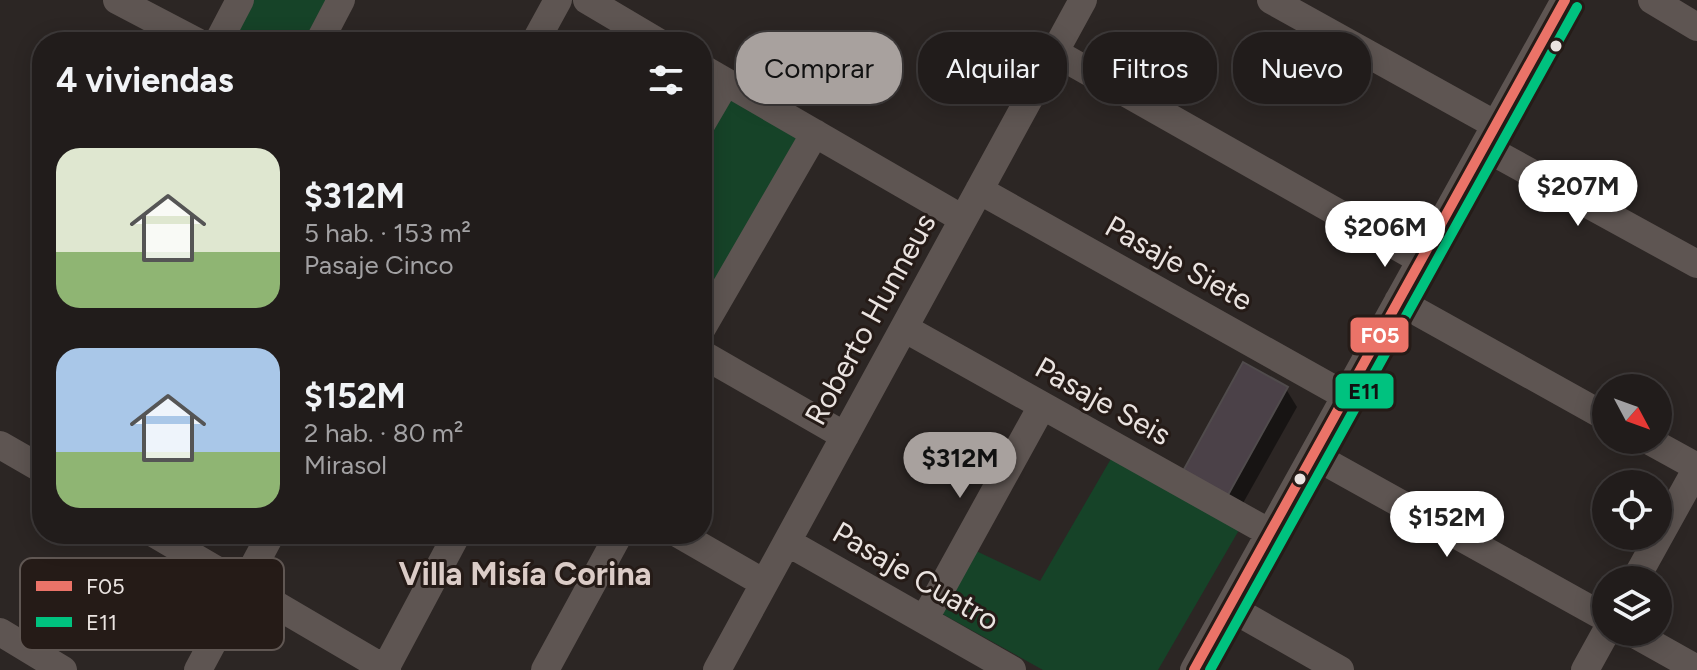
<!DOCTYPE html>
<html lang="es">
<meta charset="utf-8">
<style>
:root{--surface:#211c1b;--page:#2d2928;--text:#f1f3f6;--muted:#a2a1a3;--line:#3e3a3a;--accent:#a8a19e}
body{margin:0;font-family:Figtree,sans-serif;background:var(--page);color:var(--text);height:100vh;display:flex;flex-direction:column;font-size:30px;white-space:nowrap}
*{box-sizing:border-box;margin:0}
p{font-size:26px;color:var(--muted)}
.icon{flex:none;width:44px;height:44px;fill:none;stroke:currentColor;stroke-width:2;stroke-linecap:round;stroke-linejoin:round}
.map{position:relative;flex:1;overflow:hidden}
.drawer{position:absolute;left:32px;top:32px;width:680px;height:512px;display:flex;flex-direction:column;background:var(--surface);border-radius:32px;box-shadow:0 4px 20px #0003,0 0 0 2px var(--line)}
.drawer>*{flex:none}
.hud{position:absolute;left:736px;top:32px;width:760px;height:72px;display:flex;gap:16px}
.needle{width:52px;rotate:131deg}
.controls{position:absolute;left:1592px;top:374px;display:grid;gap:16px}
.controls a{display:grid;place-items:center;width:80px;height:80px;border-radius:50%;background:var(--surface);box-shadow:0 4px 20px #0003,0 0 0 2px var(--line);font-size:40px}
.price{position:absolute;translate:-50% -68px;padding:0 18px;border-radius:28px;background:#fff;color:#222;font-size:26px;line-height:52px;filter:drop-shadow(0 2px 4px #0008)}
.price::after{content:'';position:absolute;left:50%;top:48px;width:24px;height:18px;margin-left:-12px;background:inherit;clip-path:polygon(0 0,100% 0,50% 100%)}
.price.selected{background:var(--accent);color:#111}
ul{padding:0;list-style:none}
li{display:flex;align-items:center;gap:24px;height:200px;padding:0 24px}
li span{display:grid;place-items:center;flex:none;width:224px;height:160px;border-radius:24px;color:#555}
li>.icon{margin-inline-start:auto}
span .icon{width:96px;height:96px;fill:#fffc;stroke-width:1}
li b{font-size:34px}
h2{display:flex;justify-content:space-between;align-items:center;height:96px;padding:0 24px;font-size:34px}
.pill{padding:0 28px;border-radius:32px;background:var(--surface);box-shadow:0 4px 20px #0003,0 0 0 2px var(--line);font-size:28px;line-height:72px}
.pill.selected{background:var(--accent);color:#111}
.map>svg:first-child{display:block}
</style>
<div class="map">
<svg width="1697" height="670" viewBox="0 0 1697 670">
<rect width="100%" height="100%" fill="#2c2624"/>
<path fill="#164328" d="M248 0H330L308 42H226Z
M725 95 799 137 702 305V135Z
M1112 457 1239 530 1158 670H1043L937 611 974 550 1040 581Z"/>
<path fill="#0007" d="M1286 389 1297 407 1238 512 1195 489Z"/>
<path fill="#4b4148" stroke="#504b4c" stroke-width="2" d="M1243 362 1288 387 1228 495 1183 471Z"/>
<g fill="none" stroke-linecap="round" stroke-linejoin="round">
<path stroke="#5e5552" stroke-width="28" d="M117 0 197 42
M587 0 658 42
M1271 0 1496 125
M1652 0 1697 27
M218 42 240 0
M319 42 341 0
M535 42 558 0
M1054 52 1421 260
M702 68 963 219
M702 123 726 82
M1484 147 1697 264
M979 190 1346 396
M1398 301 1606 417
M702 328 815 133
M904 328 1270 533
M702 354 845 436
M1648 440 1697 467
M0 445 42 469
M1313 455 1606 618
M155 534 387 670
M679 534 764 583
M787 542 1012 670
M1635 580 1697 468
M1229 607 1340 670
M924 620 1042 406
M0 632 63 670
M1631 632 1697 669
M385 669 457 534
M198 670 271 534
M545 670 619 534
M717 670 1083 0
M1194 670 1565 0
M1585 670 1606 632"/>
<g stroke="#251b17" stroke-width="16">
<path id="bus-1" d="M1194 670 1565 0"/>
</g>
<g stroke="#251b17" stroke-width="16">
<path id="bus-2" d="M1210 670 1577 7"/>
</g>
<use href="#bus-1" stroke="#eb7368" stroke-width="10"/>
<use href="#bus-2" stroke="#00c27f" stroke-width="10"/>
</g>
<g fill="#eae3e0" stroke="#251b17" stroke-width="3">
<circle cx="1556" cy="46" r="7"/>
<circle cx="1300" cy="479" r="7"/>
</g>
<g text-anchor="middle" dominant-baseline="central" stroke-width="6" stroke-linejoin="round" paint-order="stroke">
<g font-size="30" fill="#eae3e0" stroke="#251b17">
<text transform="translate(1179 263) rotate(29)">Pasaje Siete</text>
<text transform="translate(870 319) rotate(-61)">Roberto Hunneus</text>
<text transform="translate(1103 401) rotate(29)">Pasaje Seis</text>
<text transform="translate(916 576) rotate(30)">Pasaje Cuatro</text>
</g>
<g font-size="32" font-weight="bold" fill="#dbccc7" stroke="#251b17">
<text x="525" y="574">Villa Misía Corina</text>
</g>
</g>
<rect x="20" y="558" width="264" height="92" rx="12" fill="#251b17" stroke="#605753" stroke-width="2"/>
<rect x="36" y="581" width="36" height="10" fill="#eb7368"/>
<rect x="36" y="617" width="36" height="10" fill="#00c27f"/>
<g font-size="22" fill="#eae3e0">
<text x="86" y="594">F05</text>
<text x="86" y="630">E11</text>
</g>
<g stroke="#251b17" stroke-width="3">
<rect x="1349" y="316" width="61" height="38" rx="8" fill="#eb7368"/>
<rect x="1334" y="372" width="61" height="38" rx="8" fill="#00c27f"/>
</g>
<g font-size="22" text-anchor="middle" font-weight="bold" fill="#fff">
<text x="1380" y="343">F05</text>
</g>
<g font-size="22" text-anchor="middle" font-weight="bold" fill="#111">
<text x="1364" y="399">E11</text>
</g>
</svg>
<div class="controls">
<a><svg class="needle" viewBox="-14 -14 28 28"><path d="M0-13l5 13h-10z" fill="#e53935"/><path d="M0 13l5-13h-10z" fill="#a2a1a3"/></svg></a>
<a><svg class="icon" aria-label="locate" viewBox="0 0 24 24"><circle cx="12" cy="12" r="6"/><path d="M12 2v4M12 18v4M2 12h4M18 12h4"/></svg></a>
<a><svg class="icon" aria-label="layers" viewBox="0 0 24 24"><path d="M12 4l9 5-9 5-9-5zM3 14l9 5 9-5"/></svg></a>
</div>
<b class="price" style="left:1578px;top:228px">$207M</b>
<b class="price" style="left:1385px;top:269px">$206M</b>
<b class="price selected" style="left:960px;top:500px">$312M</b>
<b class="price" style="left:1447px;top:559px">$152M</b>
<div class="hud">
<a class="pill selected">Comprar</a>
<a class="pill">Alquilar</a>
<a class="pill">Filtros</a>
<a class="pill">Nuevo</a>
</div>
<section class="drawer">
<h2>4 viviendas<svg class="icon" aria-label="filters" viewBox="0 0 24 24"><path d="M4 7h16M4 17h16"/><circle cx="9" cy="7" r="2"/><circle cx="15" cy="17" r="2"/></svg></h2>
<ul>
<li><span style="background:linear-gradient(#dfe7d0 65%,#8fb573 0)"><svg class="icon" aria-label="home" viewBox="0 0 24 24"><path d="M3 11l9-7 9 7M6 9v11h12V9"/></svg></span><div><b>$312M</b><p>5 hab. · 153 m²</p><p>Pasaje Cinco</p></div></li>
<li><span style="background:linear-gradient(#a9c7e8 65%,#8fb573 0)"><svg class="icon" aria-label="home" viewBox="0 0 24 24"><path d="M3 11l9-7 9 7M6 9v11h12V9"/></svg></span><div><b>$152M</b><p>2 hab. · 80 m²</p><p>Mirasol</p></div></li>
</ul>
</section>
</div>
